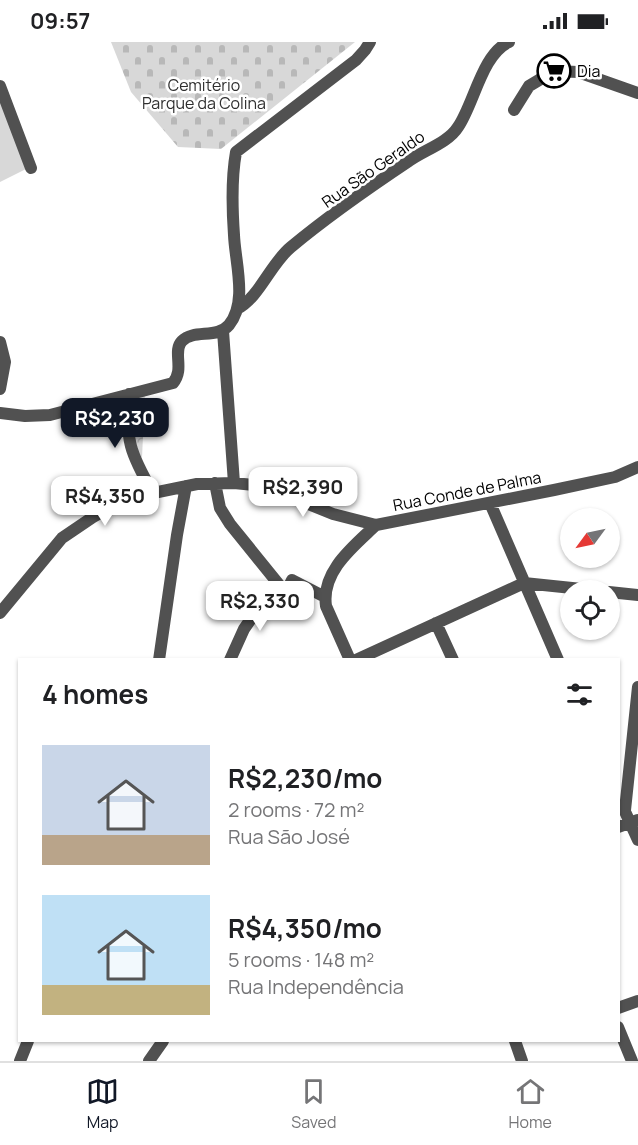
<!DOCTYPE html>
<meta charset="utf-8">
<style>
:root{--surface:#fff;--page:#f6f6f6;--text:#202124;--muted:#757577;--line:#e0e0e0;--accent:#111827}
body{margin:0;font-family:Manrope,sans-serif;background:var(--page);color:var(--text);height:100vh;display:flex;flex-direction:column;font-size:22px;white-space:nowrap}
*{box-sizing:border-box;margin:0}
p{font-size:20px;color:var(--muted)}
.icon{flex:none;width:33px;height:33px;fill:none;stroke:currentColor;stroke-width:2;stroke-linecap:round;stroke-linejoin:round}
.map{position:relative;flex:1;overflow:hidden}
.drawer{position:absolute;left:18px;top:616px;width:602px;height:384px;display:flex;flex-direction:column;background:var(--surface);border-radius:0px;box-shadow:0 2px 4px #0004}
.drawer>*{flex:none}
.needle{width:39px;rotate:237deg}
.tools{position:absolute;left:560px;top:466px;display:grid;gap:12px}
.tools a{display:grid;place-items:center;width:60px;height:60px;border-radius:50%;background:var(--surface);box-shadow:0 2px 4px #0004;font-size:30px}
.price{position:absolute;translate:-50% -51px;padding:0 14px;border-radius:12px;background:#fff;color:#222;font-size:20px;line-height:39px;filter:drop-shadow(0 2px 3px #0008)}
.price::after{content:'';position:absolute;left:50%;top:36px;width:18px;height:14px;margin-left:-9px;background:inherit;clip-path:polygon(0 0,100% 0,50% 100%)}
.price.on{background:var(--accent);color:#fff}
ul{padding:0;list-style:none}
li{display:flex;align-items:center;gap:18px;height:150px;padding:0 24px}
li span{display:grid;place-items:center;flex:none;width:168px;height:120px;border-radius:0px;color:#555}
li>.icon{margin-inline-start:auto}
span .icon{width:72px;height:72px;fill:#fffc;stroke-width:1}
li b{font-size:26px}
h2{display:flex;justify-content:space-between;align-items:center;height:72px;padding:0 24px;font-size:26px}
.status{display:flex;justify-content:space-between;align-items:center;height:42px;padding:0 30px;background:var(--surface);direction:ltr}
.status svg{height:16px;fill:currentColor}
.tab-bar{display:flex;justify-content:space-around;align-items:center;height:84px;border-top:2px solid var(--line);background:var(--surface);font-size:16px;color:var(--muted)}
.tab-bar a{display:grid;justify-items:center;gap:3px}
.tab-bar .on{color:var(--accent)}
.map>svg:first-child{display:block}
</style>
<div class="status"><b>09:57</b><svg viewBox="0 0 49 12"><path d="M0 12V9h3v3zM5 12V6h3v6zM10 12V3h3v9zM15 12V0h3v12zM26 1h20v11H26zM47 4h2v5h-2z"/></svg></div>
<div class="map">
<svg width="638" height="1019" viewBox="0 0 638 1019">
<defs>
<pattern id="forest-crowns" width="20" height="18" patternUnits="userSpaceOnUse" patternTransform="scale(1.5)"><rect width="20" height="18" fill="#d8d8d8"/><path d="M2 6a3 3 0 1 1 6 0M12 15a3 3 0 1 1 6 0" fill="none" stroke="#b8b8b8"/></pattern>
<pattern id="cemetery-stones" width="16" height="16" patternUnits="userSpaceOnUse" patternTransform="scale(1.5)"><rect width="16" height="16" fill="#d8d8d8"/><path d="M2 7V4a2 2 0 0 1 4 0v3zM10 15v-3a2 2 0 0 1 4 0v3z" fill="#b8b8b8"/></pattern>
</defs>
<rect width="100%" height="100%" fill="#fff"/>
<path fill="url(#forest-crowns)" d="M145 350 142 416C128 397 131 374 134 351Z"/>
<path fill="url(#cemetery-stones)" d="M111 0H355L221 107 178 105 131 50Z"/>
<path fill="#d8d8d8" d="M0 47 30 125 0 140Z"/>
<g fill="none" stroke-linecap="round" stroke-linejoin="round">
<path stroke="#515151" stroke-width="12" d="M0 44 31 126
M514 68 529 44 554 29 578 30 638 51
M237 267C259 256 271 221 291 205 327 175 370 145 409 119 424 108 448 101 458 85 474 62 482 12 509 0
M223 289 234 441
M0 300 5 320 0 347
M129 352C125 398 130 411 153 451
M0 371 25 374 50 373 173 341C185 327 172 309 182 299 194 287 217 297 229 283 248 260 235 220 234 193 232 165 231 138 236 110L356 18 365 8 370 0
M215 441 220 466 230 482 285 550
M490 461 558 618
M609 550 638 553
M0 571 62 496 93 475 124 457 197 442 234 441 264 444 333 472 376 483 554 448 615 435 638 425
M436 581 453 618
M159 618 177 493 186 444
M230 618 244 587 253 574 283 557 292 538 325 555
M350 618 326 564C321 529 354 504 376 483
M356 618 524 541 601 549
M622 763 638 798
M625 768 638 645
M618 785 638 778
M618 966 638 959
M618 985 632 1019
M515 999 522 1019
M20 1019 28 999
M149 1019 163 999"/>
</g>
<defs>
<g id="supermarket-ring" transform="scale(1.725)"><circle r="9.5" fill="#fff" stroke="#000" stroke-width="1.5"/><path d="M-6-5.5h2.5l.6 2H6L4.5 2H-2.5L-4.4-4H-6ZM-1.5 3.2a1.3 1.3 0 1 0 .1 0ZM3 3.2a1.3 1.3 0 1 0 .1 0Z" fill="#000"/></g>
</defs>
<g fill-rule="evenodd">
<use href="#supermarket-ring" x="554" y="29"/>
</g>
<g text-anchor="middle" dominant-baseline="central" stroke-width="5" stroke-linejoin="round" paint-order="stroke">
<g font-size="16" fill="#000" stroke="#fff" text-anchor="start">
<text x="577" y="29">Dia</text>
</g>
<g font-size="16" fill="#2f2f2f" stroke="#fff">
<text x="204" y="43">Cemitério<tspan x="204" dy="18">Parque da Colina</tspan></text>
</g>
<g font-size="16" fill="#000" stroke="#fff">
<text transform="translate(373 127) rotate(-35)">Rua São Geraldo</text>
<text transform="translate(467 449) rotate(-11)">Rua Conde de Palma</text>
</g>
</g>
</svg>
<div class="tools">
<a><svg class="needle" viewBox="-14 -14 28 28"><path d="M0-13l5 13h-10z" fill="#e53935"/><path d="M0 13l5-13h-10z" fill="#757577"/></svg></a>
<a><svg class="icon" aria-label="locate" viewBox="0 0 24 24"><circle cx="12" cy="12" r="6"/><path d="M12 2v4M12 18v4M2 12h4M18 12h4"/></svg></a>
</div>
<b class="price on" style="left:115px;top:407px">R$2,230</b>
<b class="price" style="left:303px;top:476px">R$2,390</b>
<b class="price" style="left:105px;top:485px">R$4,350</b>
<b class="price" style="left:260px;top:590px">R$2,330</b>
<section class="drawer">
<h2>4 homes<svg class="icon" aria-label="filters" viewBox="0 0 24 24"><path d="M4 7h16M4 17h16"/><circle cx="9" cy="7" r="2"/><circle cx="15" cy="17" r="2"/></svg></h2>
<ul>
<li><span style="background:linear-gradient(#c9d6e8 75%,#b9a48a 0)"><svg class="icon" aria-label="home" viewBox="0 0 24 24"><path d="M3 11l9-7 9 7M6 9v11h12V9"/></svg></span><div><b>R$2,230/mo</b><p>2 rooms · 72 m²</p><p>Rua São José</p></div></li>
<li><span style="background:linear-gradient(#bfe0f5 75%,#c2b280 0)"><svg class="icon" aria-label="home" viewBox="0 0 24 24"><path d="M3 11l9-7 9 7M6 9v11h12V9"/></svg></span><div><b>R$4,350/mo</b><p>5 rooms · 148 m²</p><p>Rua Independência</p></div></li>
</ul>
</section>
</div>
<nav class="tab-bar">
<a class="on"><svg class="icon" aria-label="map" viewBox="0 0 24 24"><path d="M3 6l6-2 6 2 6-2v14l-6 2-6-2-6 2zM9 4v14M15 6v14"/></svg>Map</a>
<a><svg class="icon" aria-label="saved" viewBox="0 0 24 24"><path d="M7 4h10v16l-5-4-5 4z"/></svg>Saved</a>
<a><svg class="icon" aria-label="home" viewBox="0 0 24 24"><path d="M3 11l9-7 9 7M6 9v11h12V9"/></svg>Home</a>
</nav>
